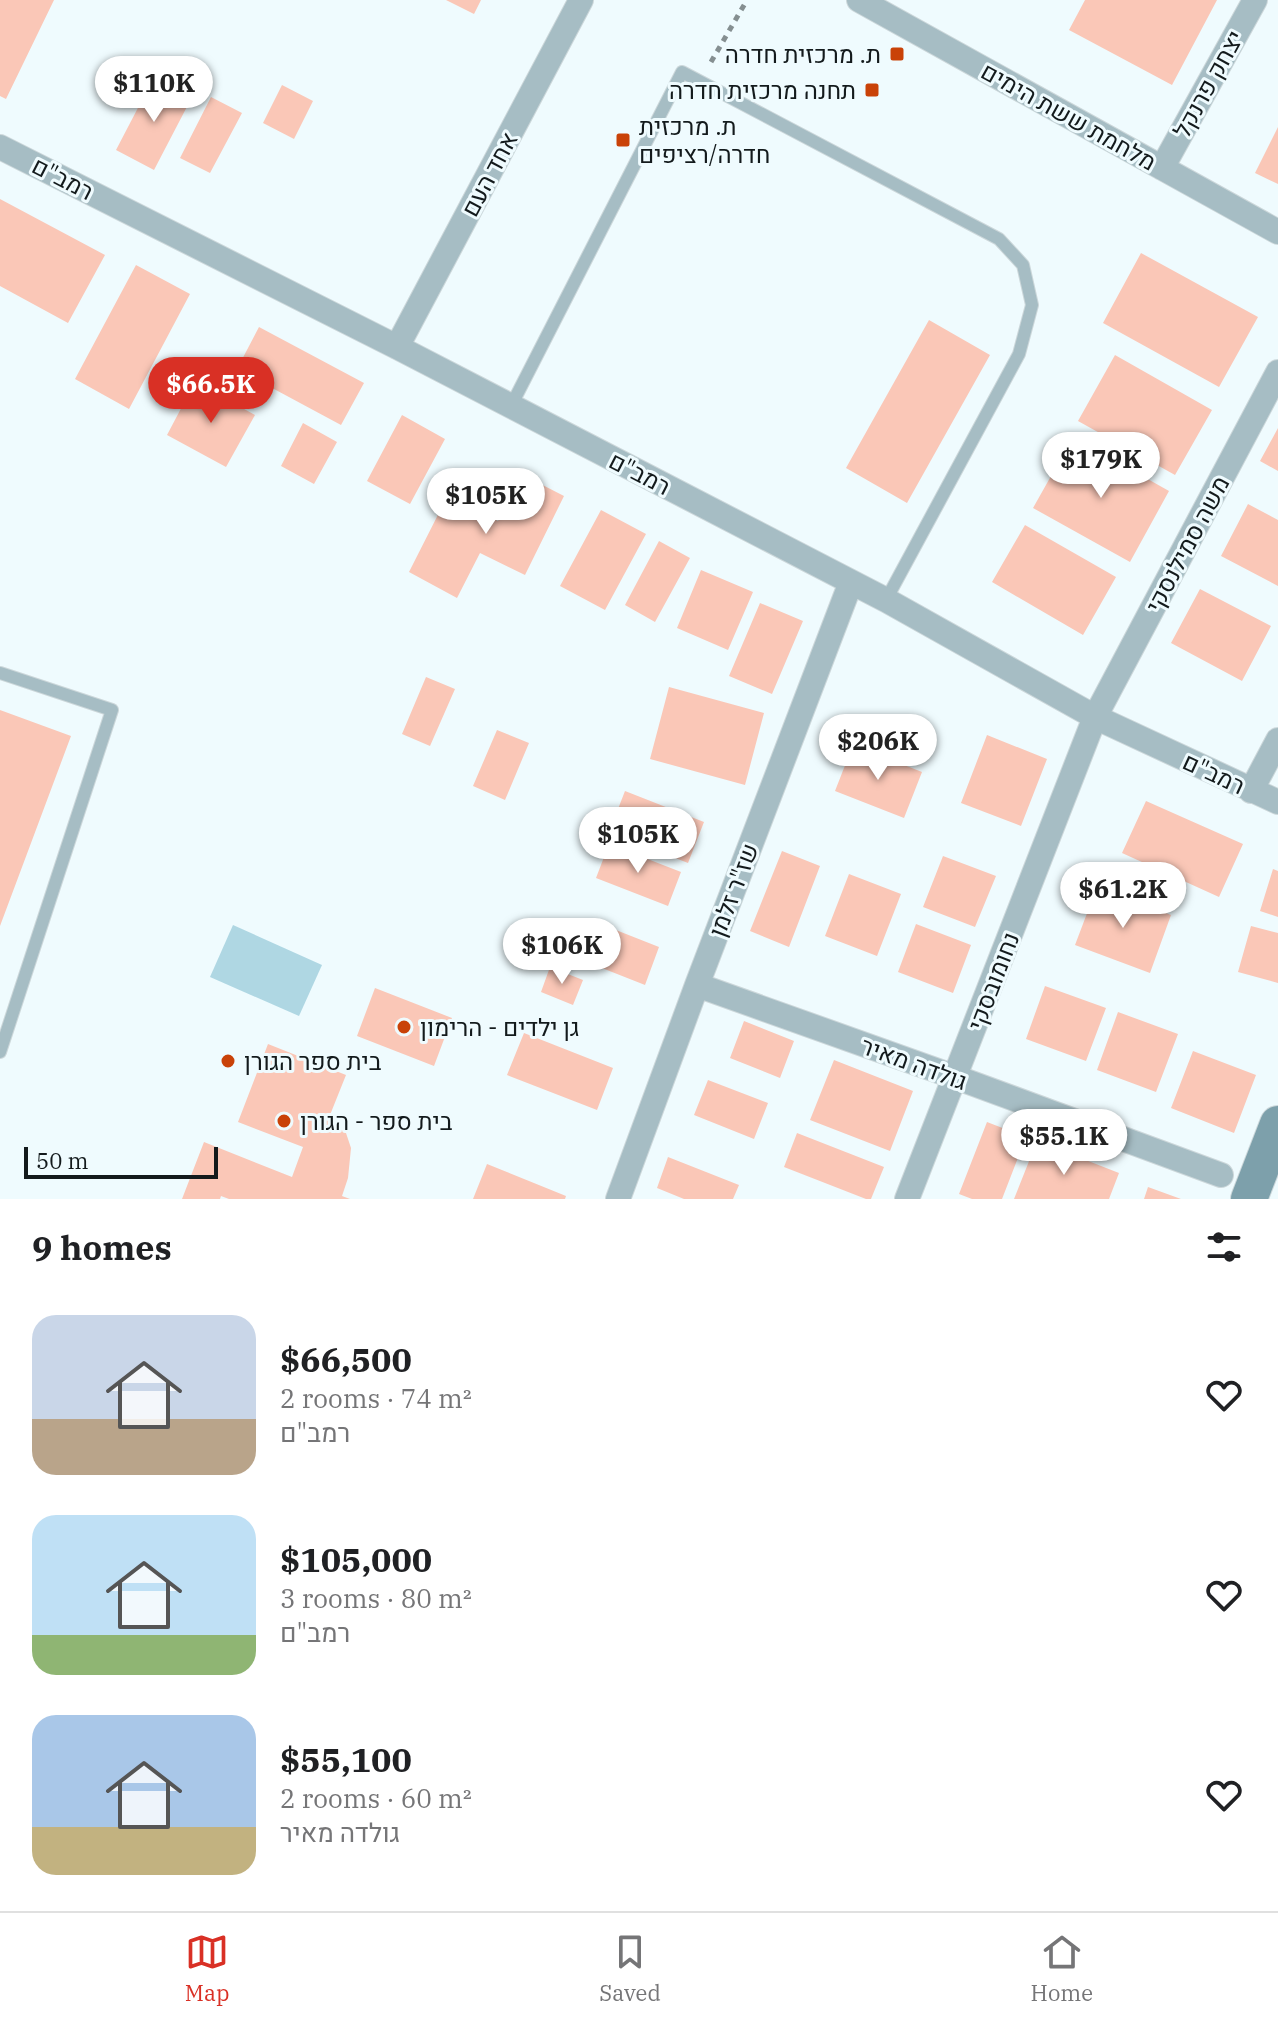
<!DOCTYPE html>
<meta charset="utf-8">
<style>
:root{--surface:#fff;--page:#f2f2f2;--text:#202124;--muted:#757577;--line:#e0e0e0;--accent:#d93025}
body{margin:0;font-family:"IBM Plex Serif",Heebo,serif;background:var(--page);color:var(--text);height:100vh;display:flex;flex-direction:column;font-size:30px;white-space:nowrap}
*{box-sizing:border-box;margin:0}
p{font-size:26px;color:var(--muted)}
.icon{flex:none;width:44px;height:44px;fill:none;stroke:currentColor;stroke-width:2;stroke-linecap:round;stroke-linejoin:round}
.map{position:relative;height:1199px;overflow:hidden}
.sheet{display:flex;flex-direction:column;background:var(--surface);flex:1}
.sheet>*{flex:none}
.scale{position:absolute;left:24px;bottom:20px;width:194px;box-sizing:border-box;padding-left:8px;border:4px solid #131a1c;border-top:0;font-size:22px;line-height:28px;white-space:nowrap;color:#131a1c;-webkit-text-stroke:6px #effbfe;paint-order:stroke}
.price{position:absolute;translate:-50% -68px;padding:0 18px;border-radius:28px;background:#fff;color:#222;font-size:26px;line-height:52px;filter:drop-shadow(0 2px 4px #0008)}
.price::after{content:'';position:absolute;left:50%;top:48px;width:24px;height:18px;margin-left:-12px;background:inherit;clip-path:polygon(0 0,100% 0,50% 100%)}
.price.on{background:var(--accent);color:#fff}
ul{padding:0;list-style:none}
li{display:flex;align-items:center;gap:24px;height:200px;padding:0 32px}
li span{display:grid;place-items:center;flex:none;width:224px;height:160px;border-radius:24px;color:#555}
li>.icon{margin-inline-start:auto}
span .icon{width:96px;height:96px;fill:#fffc;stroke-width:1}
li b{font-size:34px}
h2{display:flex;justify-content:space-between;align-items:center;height:96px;padding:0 32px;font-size:34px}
.tab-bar{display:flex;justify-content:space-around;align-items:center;height:112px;border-top:2px solid var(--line);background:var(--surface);font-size:22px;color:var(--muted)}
.tab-bar a{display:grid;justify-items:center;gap:4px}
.tab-bar .on{color:var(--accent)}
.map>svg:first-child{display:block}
</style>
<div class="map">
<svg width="1278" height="1199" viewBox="0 0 1278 1199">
<rect width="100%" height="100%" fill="#effbfe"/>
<path fill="#afd7e3" d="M233 925 322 965 299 1016 210 977Z"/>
<path fill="#fac7b7" d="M0 0H54L6 99 0 96Z
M446 0H481L474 14Z
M1085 0H1217L1172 85 1069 30Z
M153 79 191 99 154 170 116 150Z
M282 85 313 101 294 139 263 123Z
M211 97 242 113 210 173 180 158Z
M1278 127V184L1255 173Z
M0 199 105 255 68 323 0 286Z
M1141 253 1258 317 1219 387 1103 323Z
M136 265 190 294 129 409 75 379Z
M929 320 990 355 907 503 846 468Z
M259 327 364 383 341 425 237 369Z
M1115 355 1212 410 1175 475 1078 421Z
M195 382 255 415 226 467 167 435Z
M402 415 445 439 410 504 367 481Z
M303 423 337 442 314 484 281 466Z
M1278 428V471L1260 461Z
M1073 437 1169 491 1130 562 1033 508Z
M521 474 564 496 525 575 480 553 457 598 409 572 448 495 498 521Z
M1248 504 1278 520V586L1221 556Z
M601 510 646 534 605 610 560 586Z
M1025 525 1116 577 1083 635 992 582Z
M659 541 690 558 655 622 625 605Z
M701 570 753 592 728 650 677 628Z
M1200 589 1271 626 1242 681 1171 643Z
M760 603 803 621 772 694 729 676Z
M426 677 455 689 430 746 402 734Z
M669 687 764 713 745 785 650 759Z
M0 710 71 736 0 926Z
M497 730 529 743 505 800 473 786Z
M987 735 1047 759 1021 826 961 803Z
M853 745 922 772 904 818 835 791Z
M625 791 704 822 688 863 609 832Z
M1146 801 1243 844 1219 897 1122 853Z
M609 844 681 872 668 906 596 878Z
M782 851 820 866 789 947 750 931Z
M943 856 996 876 975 927 923 907Z
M1273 869 1278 871V917L1260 911Z
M849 874 901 894 877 956 825 936Z
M1097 887 1171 915 1150 973 1075 945Z
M588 919 659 947 645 985 574 957Z
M916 924 971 945 953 993 898 972Z
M1251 926 1278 933V983L1238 972Z
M550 967 583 980 573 1005 541 992Z
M1045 986 1106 1008 1086 1061 1026 1039Z
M375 988 452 1018 434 1066 357 1036Z
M1118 1012 1178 1034 1156 1092 1097 1070Z
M744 1021 794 1041 780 1078 730 1058Z
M524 1033 613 1068 597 1110 507 1075Z
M268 1044 346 1075 328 1120 346 1133 351 1148 348 1178 342 1196 350 1199H229L221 1196 220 1199H182L204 1142 292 1177 303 1147 238 1122Z
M1193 1051 1256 1075 1234 1133 1171 1108Z
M834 1060 913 1091 890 1151 810 1120Z
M708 1080 768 1103 754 1139 694 1115Z
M987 1122 1026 1137 1002 1199H972L959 1194Z
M797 1133 884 1167 871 1199H866L784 1167Z
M1037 1141 1119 1173 1109 1199H1014Z
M668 1157 739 1185 733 1199H684L657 1188Z
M487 1164 566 1196 565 1199H473Z
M1148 1187 1181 1199H1144Z"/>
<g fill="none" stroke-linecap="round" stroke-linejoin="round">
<g stroke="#ccd7da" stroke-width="14">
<path id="lane" d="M511 406 682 72 999 239 1023 265 1032 305 1019 354 886 600
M0 673 112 710 0 1052"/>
</g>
<g stroke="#ccd7da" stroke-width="26">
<path id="street" d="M859 0 1278 232
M0 147 397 347 886 600 1095 717 1278 802
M1162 168 1255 0
M397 347 581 0
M1251 791 1278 740
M697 985 955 1077 1221 1175
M618 1199 697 985 851 582
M907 1199 1095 717 1278 372"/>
</g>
<g stroke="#ccd7da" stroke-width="38">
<path id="secondary" d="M1249 1199 1278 1124"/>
</g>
<path stroke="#858f91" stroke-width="5" stroke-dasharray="6 6" stroke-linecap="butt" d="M711 62 747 0"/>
<use href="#lane" stroke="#a6bdc4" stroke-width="12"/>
<use href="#street" stroke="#a6bdc4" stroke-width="24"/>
<use href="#secondary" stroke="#7da0ab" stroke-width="36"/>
</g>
<g fill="#c94208" stroke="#effbfe" stroke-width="3">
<rect x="889" y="46" width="16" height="16" rx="4"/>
<rect x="864" y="82" width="16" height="16" rx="4"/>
<rect x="615" y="132" width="16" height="16" rx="4"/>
<circle cx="404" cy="1027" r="8"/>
<circle cx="228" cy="1061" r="8"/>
<circle cx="284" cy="1121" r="8"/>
</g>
<g text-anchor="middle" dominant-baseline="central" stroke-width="6" stroke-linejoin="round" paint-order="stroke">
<g font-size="24" fill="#131a1c" stroke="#effbfe" text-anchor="start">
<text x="881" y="54" text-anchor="end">ת. מרכזית חדרה</text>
<text x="856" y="90" text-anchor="end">תחנה מרכזית חדרה</text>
<text x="639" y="126">ת. מרכזית<tspan x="639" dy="28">חדרה/רציפים</tspan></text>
<text x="420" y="1027">גן ילדים - הרימון</text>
<text x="244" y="1061">בית ספר הגורן</text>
<text x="300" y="1121">בית ספר - הגורן</text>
</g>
<g font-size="24" fill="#131a1c" stroke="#effbfe">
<text transform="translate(1208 84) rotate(-61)">יצחק פרנקל</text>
<text transform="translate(1069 116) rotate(29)">מלחמת ששת הימים</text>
<text transform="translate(489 174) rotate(-62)">אחד העם</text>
<text transform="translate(63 178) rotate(27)">רמב"ם</text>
<text transform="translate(640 473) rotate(27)">רמב"ם</text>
<text transform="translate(1187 544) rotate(-62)">משה סמילנסקי</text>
<text transform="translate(1214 773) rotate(25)">רמב"ם</text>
<text transform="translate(733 890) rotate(-69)">שז"ר זלמן</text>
<text transform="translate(993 981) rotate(-69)">נחומובסקי</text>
<text transform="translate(914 1063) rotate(20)">גולדה מאיר</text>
</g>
</g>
</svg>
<div class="scale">50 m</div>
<b class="price" style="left:154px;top:124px">$110K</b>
<b class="price on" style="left:211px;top:425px">$66.5K</b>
<b class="price" style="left:1101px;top:500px">$179K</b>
<b class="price" style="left:486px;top:536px">$105K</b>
<b class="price" style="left:878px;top:782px">$206K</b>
<b class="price" style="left:638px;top:875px">$105K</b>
<b class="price" style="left:1123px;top:930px">$61.2K</b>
<b class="price" style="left:562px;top:986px">$106K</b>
<b class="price" style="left:1064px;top:1177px">$55.1K</b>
</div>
<section class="sheet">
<h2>9 homes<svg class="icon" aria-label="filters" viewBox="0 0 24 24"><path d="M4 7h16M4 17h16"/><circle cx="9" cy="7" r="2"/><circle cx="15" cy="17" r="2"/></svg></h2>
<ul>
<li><span style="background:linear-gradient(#c9d6e8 65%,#b9a48a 0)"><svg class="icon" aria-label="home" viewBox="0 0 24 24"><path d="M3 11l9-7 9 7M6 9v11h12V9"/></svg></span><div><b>$66,500</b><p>2 rooms · 74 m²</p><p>רמב&quot;ם</p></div><svg class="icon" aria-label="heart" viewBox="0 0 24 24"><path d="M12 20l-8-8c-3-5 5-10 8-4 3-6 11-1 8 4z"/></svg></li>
<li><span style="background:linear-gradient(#bfe0f5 75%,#8fb573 0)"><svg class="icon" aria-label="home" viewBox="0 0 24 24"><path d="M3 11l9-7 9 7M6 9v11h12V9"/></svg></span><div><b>$105,000</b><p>3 rooms · 80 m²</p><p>רמב&quot;ם</p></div><svg class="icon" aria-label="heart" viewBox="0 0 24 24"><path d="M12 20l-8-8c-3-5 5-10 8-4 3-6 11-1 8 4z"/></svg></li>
<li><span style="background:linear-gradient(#a9c7e8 70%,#c2b280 0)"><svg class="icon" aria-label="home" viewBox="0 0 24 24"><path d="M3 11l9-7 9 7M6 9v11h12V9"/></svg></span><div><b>$55,100</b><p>2 rooms · 60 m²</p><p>גולדה מאיר</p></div><svg class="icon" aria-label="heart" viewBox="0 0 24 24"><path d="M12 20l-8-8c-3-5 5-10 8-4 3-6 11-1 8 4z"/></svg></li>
</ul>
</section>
<nav class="tab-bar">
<a class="on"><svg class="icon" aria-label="map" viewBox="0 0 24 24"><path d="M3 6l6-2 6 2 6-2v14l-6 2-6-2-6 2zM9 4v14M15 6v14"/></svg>Map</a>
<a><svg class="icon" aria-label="saved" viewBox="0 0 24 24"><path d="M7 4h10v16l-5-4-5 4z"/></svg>Saved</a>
<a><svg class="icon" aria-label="home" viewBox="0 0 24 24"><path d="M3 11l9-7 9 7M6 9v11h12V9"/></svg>Home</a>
</nav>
